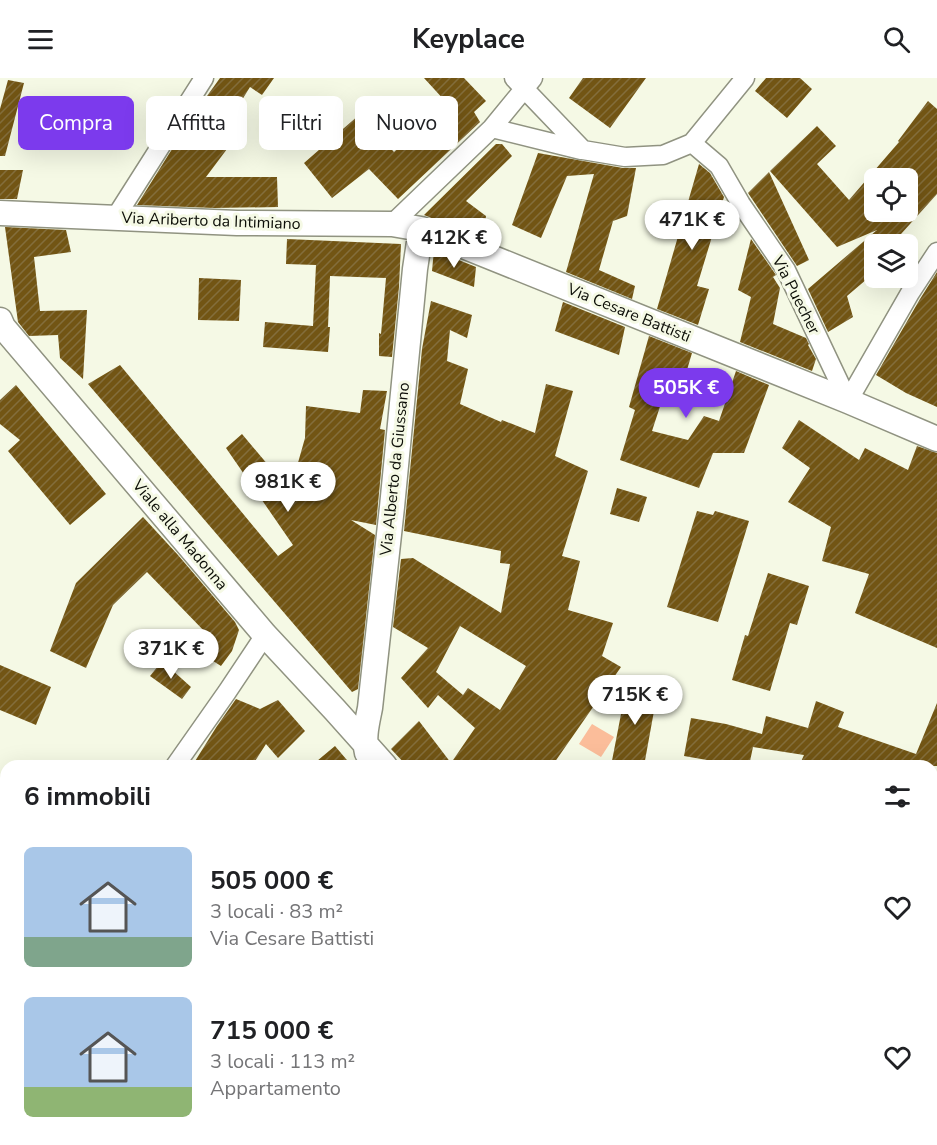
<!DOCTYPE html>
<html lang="it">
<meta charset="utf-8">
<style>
:root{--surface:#fff;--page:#f2f2f2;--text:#202124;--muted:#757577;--accent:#7c3aed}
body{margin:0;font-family:"Nunito Sans",sans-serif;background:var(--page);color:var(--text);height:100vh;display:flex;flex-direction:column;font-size:22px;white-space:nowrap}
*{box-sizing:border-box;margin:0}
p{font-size:20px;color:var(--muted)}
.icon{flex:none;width:33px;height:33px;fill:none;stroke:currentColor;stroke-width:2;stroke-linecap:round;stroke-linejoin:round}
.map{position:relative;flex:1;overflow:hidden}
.side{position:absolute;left:0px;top:682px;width:938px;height:386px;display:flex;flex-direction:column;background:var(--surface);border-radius:18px 18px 0 0;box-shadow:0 6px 24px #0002}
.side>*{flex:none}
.banner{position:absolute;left:18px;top:18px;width:600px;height:54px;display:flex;gap:12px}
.fabs{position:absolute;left:864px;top:90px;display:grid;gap:12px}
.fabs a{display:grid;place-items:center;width:54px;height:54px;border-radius:9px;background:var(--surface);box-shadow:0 6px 24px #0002;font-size:30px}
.price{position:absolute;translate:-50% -51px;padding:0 14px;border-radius:21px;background:#fff;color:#222;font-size:20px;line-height:39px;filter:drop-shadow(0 2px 3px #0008)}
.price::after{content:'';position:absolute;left:50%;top:36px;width:18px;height:14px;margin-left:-9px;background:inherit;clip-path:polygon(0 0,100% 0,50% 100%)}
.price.selected{background:var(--accent);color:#fff}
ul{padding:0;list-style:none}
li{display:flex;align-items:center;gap:18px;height:150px;padding:0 24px}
li span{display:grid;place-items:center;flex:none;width:168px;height:120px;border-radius:9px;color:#555}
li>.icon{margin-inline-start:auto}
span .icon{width:72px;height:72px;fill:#fffc;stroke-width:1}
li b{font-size:26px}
h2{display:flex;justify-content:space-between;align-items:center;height:72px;padding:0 24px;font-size:26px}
.chip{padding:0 21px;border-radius:9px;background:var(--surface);box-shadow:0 6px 24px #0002;font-size:21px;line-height:54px}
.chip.selected{background:var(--accent);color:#fff}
header{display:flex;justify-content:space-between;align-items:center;height:78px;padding:0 24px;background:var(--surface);font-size:27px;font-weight:700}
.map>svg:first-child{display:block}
</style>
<header><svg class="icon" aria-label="menu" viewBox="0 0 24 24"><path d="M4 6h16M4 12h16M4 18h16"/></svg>Keyplace<svg class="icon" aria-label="search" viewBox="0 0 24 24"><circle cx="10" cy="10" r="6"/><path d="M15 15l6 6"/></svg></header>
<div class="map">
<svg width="937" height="1067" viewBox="0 0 937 1067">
<defs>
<pattern id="building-hatch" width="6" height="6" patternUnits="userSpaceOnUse" patternTransform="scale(1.5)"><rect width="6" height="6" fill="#725514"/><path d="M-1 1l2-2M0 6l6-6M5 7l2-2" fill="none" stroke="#836e3c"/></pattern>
</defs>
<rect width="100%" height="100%" fill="#f5f9e5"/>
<path fill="#e9eed3" d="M6 940V1062H122L118 1067H0V948Z"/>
<path fill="#fbbd9a" d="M592 646 614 659 601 679 579 666Z"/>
<path fill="url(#building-hatch)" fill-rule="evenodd" d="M220 0H274L262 17 250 9 224 51 236 59 206 99H277L278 129 214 130 137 127 194 36Z
M424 0H464L486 23 474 34 480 44 398 121 369 91 332 120 304 85 359 37 394 74 446 24Z
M583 0H646L610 50 569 20Z
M766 0H800L812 11 787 40 755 13Z
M8 2 24 5 5 78H0V31Z
M928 23 937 31V116L892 166H874V195L847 218 853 239 828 254 808 211 877 152 837 169 770 93 817 48 836 68 817 86 849 122 899 64 898 63ZM874 100H908V134H874Z
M496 66H502L512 78 466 123 486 138 483 161 424 137Z
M538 75 623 90H636L627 138 613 143 599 192 635 208 632 221 566 194 594 96 567 98 541 160 512 147Z
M699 86 710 95 724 119 697 208 709 211 698 247 657 231Z
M0 92H23L17 121H0Z
M769 94 809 182 797 188 748 115Z
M5 149 66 152 71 174 34 179 40 233 87 232 83 301 60 280 58 257 29 258 18 244Z
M287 161 401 166 399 209 392 279 379 278V255L381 256 386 200 330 198 328 249H330L328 274 263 269 265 244 313 248 316 187 286 186Z
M751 161 776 197 773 199 780 210 773 246 806 260 809 266 808 267 816 281 812 293 740 264 751 219 738 212Z
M434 172 476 189 474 209 432 193Z
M937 194V329L906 315 876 297 920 221Z
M199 200 241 202 239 243 198 242Z
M431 223 472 237 467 260 450 252 447 283 468 291 460 326 501 344 502 342 535 355 546 306 573 313 555 378 588 393 562 478 580 483 568 532 613 545 602 578 621 589 552 688H407L391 671 419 643 451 685 475 650 438 617 428 630 401 600 428 570 393 549 401 481 413 480 501 535 510 486 500 485 501 473 404 453 422 271ZM460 548 526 588 500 632 468 610 463 617 436 594Z
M563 224 625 249 619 277 555 253Z
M649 258 692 275 684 302 669 301 652 353 688 362 704 338 719 343 736 293 769 307 744 375H713L699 410 620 382 635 332 629 329Z
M120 287 278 478 293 467 226 370 242 356 290 413 305 360 306 328 360 335 363 312 387 313 380 351 385 352 376 447 351 442 375 457 358 611 352 614 88 306Z
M16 307 106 416 70 447 8 373 20 362 0 346V322Z
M799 342 859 382 865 370 908 392 917 368 937 375V570L855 535 869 496 822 483 831 449 788 424 810 390 782 370Z
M617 410 647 419 639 444 610 436Z
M697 433 713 437 715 433 749 443 718 544 667 529Z
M143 439 178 477 235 544 239 552 232 573 221 588 194 571 207 556 147 494 113 527 86 590 50 573 76 505Z
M768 495 809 508 797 547 790 545 770 613 732 602 745 557 748 558Z
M162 583 191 609 182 621 150 598Z
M0 587 51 609 36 647 0 632Z
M627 605 658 611 644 688H611Z
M236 621 260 631 278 622 305 653 278 680 266 666 252 688H192L217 648Z
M816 623 844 634 838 649 916 676 937 625V688H799L804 677 753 669 749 688H729L730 686 684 678 691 640 726 646 762 656 766 638 808 650Z
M335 668 352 688H311Z"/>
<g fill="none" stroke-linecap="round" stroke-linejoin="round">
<g stroke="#909381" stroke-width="21">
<path id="street" d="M514 0 583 72 625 79 663 77 692 65 719 88 741 126 786 192 848 323
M492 50 581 72
M692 65 745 0
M115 140 204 0
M392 146 492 50 533 0
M848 323 910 215 937 174
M175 688 227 614 265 557
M0 930 6 921
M134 1067 138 1062
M362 1067 368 1062"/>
</g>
<g stroke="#909381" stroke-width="27">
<path id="secondary" d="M0 135 237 145 392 146 421 151 848 323 937 361
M0 242 3 249 265 557 335 632 385 688
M367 675C363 660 367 645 370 630L392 429 415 191 421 151
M932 989 937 976
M716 1062 724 1067
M868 1067 874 1062"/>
</g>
<use href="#street" stroke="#fff" stroke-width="18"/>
<use href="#secondary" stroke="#fff" stroke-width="24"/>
</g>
<g text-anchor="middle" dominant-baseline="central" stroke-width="6" stroke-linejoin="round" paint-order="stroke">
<g font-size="16" fill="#0c0e07" stroke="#f5f9e5">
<text transform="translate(211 143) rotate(2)">Via Ariberto da Intimiano</text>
<text transform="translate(796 217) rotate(63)">Via Puecher</text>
<text transform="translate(629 235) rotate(22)">Via Cesare Battisti</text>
<text transform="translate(395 391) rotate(-84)">Via Alberto da Giussano</text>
<text transform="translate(180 457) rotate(50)">Viale alla Madonna</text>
</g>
</g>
</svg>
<div class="fabs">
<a><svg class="icon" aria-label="locate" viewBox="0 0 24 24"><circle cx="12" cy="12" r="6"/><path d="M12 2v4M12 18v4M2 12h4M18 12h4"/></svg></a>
<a><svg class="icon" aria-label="layers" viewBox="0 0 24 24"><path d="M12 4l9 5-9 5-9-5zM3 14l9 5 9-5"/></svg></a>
</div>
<b class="price" style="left:692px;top:173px">471K €</b>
<b class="price" style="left:454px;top:191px">412K €</b>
<b class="price selected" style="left:686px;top:341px">505K €</b>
<b class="price" style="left:288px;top:435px">981K €</b>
<b class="price" style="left:171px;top:602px">371K €</b>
<b class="price" style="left:635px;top:648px">715K €</b>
<div class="banner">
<a class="chip selected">Compra</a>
<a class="chip">Affitta</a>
<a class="chip">Filtri</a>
<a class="chip">Nuovo</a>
</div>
<section class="side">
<h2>6 immobili<svg class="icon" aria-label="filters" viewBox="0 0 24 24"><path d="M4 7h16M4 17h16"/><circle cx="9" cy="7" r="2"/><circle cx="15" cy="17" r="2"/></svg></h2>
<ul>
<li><span style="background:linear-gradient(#a9c7e8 75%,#7fa58c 0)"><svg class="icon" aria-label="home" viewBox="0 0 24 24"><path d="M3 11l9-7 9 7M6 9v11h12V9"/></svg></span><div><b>505 000 €</b><p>3 locali · 83 m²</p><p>Via Cesare Battisti</p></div><svg class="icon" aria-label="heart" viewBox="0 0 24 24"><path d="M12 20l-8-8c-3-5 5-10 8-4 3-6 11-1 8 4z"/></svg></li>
<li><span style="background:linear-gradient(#a9c7e8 75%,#8fb573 0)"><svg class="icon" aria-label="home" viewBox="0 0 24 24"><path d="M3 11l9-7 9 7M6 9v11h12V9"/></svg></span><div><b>715 000 €</b><p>3 locali · 113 m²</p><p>Appartamento</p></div><svg class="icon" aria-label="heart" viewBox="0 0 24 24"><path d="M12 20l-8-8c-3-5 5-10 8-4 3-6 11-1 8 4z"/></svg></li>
</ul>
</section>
</div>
